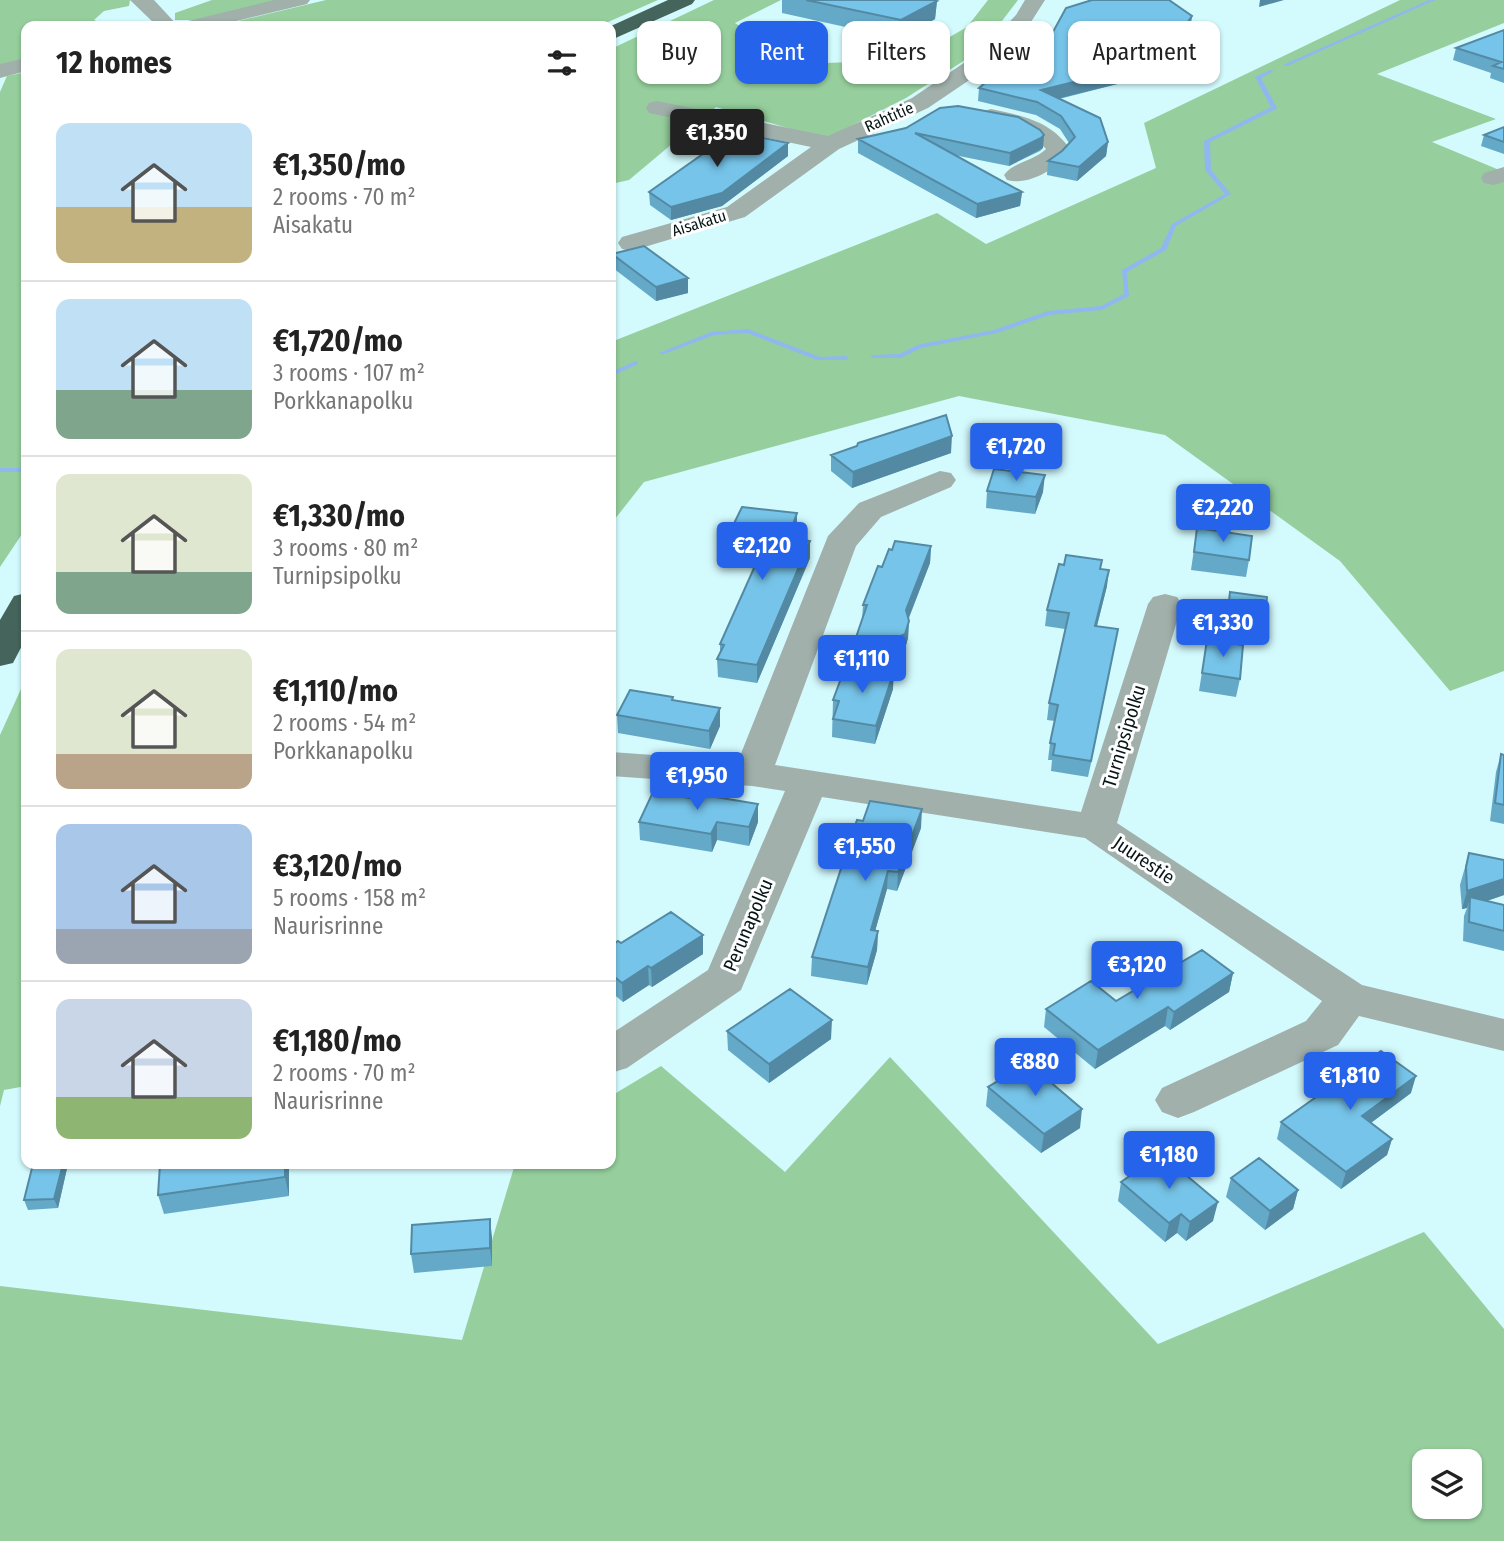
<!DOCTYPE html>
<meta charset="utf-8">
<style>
:root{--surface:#fff;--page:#f6f6f6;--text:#222;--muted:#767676;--line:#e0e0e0;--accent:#2563eb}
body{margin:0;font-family:"Fira Sans Condensed",sans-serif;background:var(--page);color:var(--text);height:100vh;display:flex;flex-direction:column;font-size:26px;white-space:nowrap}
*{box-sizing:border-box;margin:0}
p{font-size:23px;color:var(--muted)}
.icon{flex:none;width:38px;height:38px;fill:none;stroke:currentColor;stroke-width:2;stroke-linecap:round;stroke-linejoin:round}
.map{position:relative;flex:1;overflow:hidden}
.side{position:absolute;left:21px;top:21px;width:595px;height:1148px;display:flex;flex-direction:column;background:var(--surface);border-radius:14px;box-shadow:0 2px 5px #0004}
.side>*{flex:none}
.hud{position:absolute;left:637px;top:21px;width:665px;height:63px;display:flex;gap:14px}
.controls{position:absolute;left:1412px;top:1449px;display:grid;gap:14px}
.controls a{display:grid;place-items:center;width:70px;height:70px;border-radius:14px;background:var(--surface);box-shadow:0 2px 5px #0004;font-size:35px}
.price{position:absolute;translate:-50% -60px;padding:0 16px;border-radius:7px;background:var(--accent);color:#fff;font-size:23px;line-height:46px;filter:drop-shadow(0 2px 4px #0008)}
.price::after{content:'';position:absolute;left:50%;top:42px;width:21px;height:16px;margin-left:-10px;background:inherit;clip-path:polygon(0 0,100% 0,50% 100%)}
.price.current{background:#222;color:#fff}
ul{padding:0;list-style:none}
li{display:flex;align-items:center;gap:21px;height:175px;padding:0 35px}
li+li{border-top:2px solid var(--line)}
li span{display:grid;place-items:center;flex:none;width:196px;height:140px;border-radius:14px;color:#555}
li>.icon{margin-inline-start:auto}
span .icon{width:84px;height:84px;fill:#fffc;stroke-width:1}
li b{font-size:30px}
h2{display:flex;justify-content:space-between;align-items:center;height:84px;padding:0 35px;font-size:30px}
.chip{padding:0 24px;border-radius:14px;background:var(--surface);box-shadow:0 2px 5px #0004;font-size:24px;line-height:63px}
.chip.current{background:var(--accent);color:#fff}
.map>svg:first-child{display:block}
</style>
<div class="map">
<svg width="1504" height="1541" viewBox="0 0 1504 1541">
<rect width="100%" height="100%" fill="#d3fafd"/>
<path fill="#96cf9d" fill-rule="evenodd" d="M0 0H130L129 6 104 11 94 20 109 26H26V63L0 69Z
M212 0H287L194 20H175V13Z
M326 0H658L599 26H217Z
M714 0H781L735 23 797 64 910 60 967 27 988 0H1018L979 51 906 98 825 139 716 107 629 180 611 184V49Z
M1400 0H1504V23L1377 74 1496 119 1432 142 1504 172V671L1450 691 1340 561 1165 435 959 396 644 482 611 524V342L937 213 986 244 1156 168 1144 123Z
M26 72V528L0 567V92L7 76Z
M26 678V1086L4 1090 0 1106V735Z
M890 1057 1158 1344 1424 1232 1504 1329V1541H0V1286L462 1340 515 1164H611V1096L661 1066 785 1172ZM1424 1461H1470V1507H1424Z"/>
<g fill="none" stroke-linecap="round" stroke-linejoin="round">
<path fill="#8fb7f0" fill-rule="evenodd" d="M1429 0H1435L1287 66 1283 65Z
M1270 70 1274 71 1261 78 1277 108 1276 109 1210 142 1211 170 1231 194 1176 226 1166 250 1127 272 1129 296 1102 310 1049 315 997 333 921 348 901 358H871V356L873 355 900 354 917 345 994 330 1048 311 1101 306 1124 294 1122 270 1161 248 1172 224 1225 194 1205 170 1204 141 1271 107 1255 77Z
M748 329 820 357 846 356 849 358 846 360H817L747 333 714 335 664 354H660L659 353 711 332Z
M636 361 638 362V364L611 376V372Z
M0 468H26V472H0Z"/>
<path fill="#a1b0ab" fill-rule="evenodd" d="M130 0H154L178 26H157Z
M274 0H310L307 4 216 26H181L184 22Z
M1025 0H1045L1031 22 996 62 928 108 839 149 745 217 631 251 622 249 618 243 622 237 727 207 811 147 649 113 646 108 649 103 657 101 828 136 912 98 980 52 1016 15Z
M26 58V71L0 78V64Z
M991 109C1024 116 1051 121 1071 150 1058 168 1030 186 1007 180L1004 175C1013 162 1034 161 1046 149 1029 129 1007 127 983 121L980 116 983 111Z
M1504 167V182L1493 185 1484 183 1481 178 1484 173Z
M940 471 951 473 956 480 951 487 881 517 856 546 775 765 1081 812 1148 604 1153 597 1165 594 1177 597 1182 604 1117 823 1362 985 1504 1019V1051L1359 1016 1338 1045 1194 1112 1178 1118 1162 1112 1155 1100 1162 1088 1306 1021 1322 1001 1085 838 822 797 741 990 627 1068 611 1073V1034L708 970 785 791 752 786 611 776V752L738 761 828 536 859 503Z"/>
<path fill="#45655c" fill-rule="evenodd" d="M668 0H695L692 4 611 40V26Z
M26 593V638L13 663 0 666V620L14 596Z"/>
</g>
<path fill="#65a9c8" d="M782 0H934L937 1 935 19 900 39 782 13Z
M1192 16 1190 28 1157 74 1059 99 1108 142 1106 156 1077 181 1047 175 1048 161 1062 151 1069 143 1060 129 1036 115 978 101 979 88 1053 32Z
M1504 30V83L1490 78 1491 73 1453 60 1456 48Z
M1018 117 1044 135 1043 148 1040 151 1009 166 954 155 1022 192 1020 206 976 218 858 153V139Z
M1504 127V154L1481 146 1484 135Z
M788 143V156L722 206 671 220 650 205 649 192Z
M612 254 688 278V293L656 301 613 268Z
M951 453 852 488 831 471V455Z
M987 491 1043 492 1035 514 986 508Z
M1197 528 1249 560 1246 577 1191 570Z
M797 530 794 539 810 541V558L757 683 718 677 717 659 720 653V644L756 564V559L727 555V538Z
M931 546 930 563 909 618 908 638 904 652 870 668 893 689 875 744 832 737 833 700 847 665 848 661 862 620 863 605 882 567 892 550Z
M1101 569 1107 586 1097 626 1118 629 1115 645 1088 777 1051 771 1052 760H1048L1050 743 1055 721 1047 720 1049 703 1065 629 1045 626 1047 610Z
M1230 592 1264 625 1261 642 1224 637Z
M1207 640 1240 679 1236 697 1199 691Z
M673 697V700L720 708V726L710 749 618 733 617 715Z
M1501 754 1504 755V824L1490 821 1496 772Z
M690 798 758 804V822L749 846 717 840 712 852 640 840 639 822Z
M921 828 897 891 887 889 875 931H878L877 950 867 985 811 976 812 957Z
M1469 853 1504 860V895L1487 901 1504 905V951L1463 941 1464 916 1467 908 1462 909 1460 885Z
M621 943 703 954 652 987 649 985 623 1002 611 992V946Z
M1233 973 1229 992 1170 1030 1165 1026 1095 1069 1044 1027 1046 1009 1116 1001Z
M727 1031 831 1039 769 1083 728 1050Z
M988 1087 1080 1128 1041 1153 986 1106Z
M1411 1093 1371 1123 1392 1139 1387 1155 1341 1189 1277 1139 1281 1122Z
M33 1164H68L58 1208 28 1210 24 1200Z
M160 1164H289V1196L164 1214 158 1195Z
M418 1164H464L418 1167Z
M1231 1178 1298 1190 1293 1209 1265 1230 1226 1197Z
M1121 1182 1213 1221 1186 1241 1177 1233 1165 1242 1118 1201Z
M492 1237V1266L414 1273 411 1254Z"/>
<path fill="#5389a3" d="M1260 0H1284L1259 7Z
M937 1 935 19 900 39 901 20Z
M1192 16 1190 28 1157 74 1040 103 1041 90Z
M1044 135 1043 148 1009 166 1010 153Z
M1108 142 1106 156 1077 181 1079 167Z
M788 143V156L722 206 671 220V207Z
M1022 192 1020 206 976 218 977 204Z
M688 278V293L656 301V287Z
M952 436 951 453 852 488 853 472Z
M1045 475 1043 492 1035 514 1036 497Z
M797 513V530L788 555V538Z
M810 541V558L757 683V665Z
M931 546 930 563 905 627 906 610Z
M1109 570 1107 586 1093 641 1095 626Z
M909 621 908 638 904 652 847 679 848 661Z
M1118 629 1115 645 1088 777 1091 761Z
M894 671 893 689 875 744 876 726Z
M720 708V726L710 749 709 731Z
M758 804V822L749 846V827Z
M922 809 921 828 897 891 898 872Z
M717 822V840L712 852 711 834Z
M888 871 887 889 870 949 871 930Z
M1504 879V895L1469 907 1470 897 1467 908 1462 909 1467 891Z
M878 931 877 950 867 985 868 967Z
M703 935V954L652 987 651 968Z
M648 966 649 985 623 1002 622 983Z
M1233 973 1229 992 1170 1030 1174 1012Z
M1168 1007 1165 1026 1095 1069 1098 1050Z
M832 1020 831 1039 769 1083V1064Z
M1416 1076 1411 1093 1357 1133 1362 1116Z
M1082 1109 1080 1128 1041 1153 1044 1134Z
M1392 1139 1387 1155 1341 1189 1346 1172Z
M63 1164H68L58 1208 54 1199Z
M285 1164H289V1196L285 1177Z
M1298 1190 1293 1209 1265 1230 1270 1211Z
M1218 1202 1213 1221 1186 1241 1190 1222Z
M1181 1214 1177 1233 1165 1242 1169 1223Z
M490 1219 492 1237V1266L490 1248Z"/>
<path fill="#76c4e9" stroke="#5389a3" stroke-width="2" d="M806 0H934L937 1 901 20Z
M1092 0H1169L1192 16 1159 61 1041 90 1100 118 1108 142 1079 167 1048 161 1062 151 1075 137 1061 116 1037 102 979 88 1046 31 1053 32 1066 8Z
M1504 30V69L1493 66 1501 62 1456 48Z
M958 106 1018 117 1040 130 1044 135 1041 138 1010 153 915 133 1022 192 977 204 858 139 906 128 940 108Z
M1504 127V142L1484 135Z
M734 132 788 143 722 193 671 207 649 192Z
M644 246 688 278 656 287 612 254Z
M946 415 952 436 853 472 831 455 857 446 858 443Z
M994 469 1045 475 1036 497 987 491Z
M742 507 797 513 788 538 810 541 757 665 717 659 724 645 720 644 763 548 756 547 758 542 727 538Z
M1197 528 1252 536 1249 560 1194 552Z
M895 541 931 546 906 610 909 621 905 634 848 661 867 605H863L878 566 882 567 889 549 892 550Z
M1066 555 1102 560 1100 569 1109 570 1095 626 1118 629 1091 761 1053 755 1055 744 1050 743 1058 705 1049 703 1069 613 1047 610 1059 564 1064 565Z
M1230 592 1267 597 1264 625 1227 619Z
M1207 640 1243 645 1240 679 1202 673Z
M846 665 894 671 876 726 833 719 839 701 833 700Z
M630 690 673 697 672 700 720 708 709 731 617 715Z
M1501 754 1504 755V805L1495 803Z
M653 792 690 798 691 793 758 804 749 827 717 822 711 834 639 822Z
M870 801 922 809 898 872 888 871 871 930 878 931 868 967 812 957 857 820 863 821Z
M1469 853 1504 860V879L1467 891 1466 867Z
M1470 897 1504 905V931L1469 922Z
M671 912 703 935 651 968 648 966 622 983 611 974V946L618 941 621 943Z
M1202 950 1233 973 1174 1012 1168 1007 1098 1050 1046 1009 1091 981 1116 1001Z
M790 989 832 1020 769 1064 727 1031Z
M1381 1051 1416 1076 1362 1116 1392 1139 1346 1172 1281 1122Z
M1028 1063 1082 1109 1044 1134 988 1087Z
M1161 1154 1218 1202 1190 1222 1181 1214 1169 1223 1121 1182Z
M1259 1158 1298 1190 1270 1211 1231 1178Z
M33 1164H63L54 1199 24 1200Z
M160 1164H285V1177L158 1195Z
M490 1219V1248L411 1254 412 1225Z"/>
<g text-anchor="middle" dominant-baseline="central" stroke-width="6" stroke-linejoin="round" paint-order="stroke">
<g font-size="16" fill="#071516" stroke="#fff">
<text transform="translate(889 117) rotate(-24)">Rahtitie</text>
<text transform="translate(699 223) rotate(-17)">Aisakatu</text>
</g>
<g font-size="19" fill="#071516" stroke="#fff">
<text transform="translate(1124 736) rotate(-73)">Turnipsipolku</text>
<text transform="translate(1144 860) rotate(34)">Juurestie</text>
<text transform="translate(748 925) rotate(-67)">Perunapolku</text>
</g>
</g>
</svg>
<div class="controls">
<a><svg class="icon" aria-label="layers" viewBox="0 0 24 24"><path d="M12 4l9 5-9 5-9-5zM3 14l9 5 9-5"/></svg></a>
</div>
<b class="price current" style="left:717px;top:169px">€1,350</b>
<b class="price" style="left:1016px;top:483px">€1,720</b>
<b class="price" style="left:1223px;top:544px">€2,220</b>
<b class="price" style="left:762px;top:582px">€2,120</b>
<b class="price" style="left:1223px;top:659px">€1,330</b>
<b class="price" style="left:862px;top:695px">€1,110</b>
<b class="price" style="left:697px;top:812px">€1,950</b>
<b class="price" style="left:865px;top:883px">€1,550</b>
<b class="price" style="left:1137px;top:1001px">€3,120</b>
<b class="price" style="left:1035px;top:1098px">€880</b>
<b class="price" style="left:1350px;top:1112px">€1,810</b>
<b class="price" style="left:1169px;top:1191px">€1,180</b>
<div class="hud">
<a class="chip">Buy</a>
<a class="chip current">Rent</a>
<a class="chip">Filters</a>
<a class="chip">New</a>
<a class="chip">Apartment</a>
</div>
<section class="side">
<h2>12 homes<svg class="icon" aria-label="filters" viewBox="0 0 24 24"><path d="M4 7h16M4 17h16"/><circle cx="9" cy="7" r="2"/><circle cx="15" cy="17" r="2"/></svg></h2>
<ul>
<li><span style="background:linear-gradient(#bfe0f5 60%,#c2b280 0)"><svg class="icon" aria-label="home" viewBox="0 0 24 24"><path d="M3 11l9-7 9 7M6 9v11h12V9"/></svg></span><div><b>€1,350/mo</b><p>2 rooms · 70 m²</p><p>Aisakatu</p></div></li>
<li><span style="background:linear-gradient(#bfe0f5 65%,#7fa58c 0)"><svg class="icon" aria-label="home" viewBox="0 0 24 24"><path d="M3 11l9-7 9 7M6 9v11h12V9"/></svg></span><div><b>€1,720/mo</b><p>3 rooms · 107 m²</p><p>Porkkanapolku</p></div></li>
<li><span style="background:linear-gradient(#dfe7d0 70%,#7fa58c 0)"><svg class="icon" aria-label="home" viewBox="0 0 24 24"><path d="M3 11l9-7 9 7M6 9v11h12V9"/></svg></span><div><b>€1,330/mo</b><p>3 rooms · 80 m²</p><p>Turnipsipolku</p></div></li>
<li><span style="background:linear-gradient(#dfe7d0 75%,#b9a48a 0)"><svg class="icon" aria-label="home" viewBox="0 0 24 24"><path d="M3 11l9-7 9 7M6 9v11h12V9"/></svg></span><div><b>€1,110/mo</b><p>2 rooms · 54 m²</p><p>Porkkanapolku</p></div></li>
<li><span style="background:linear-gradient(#a9c7e8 75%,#9aa5b1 0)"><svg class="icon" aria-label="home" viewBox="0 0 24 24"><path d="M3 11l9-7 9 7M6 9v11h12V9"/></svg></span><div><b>€3,120/mo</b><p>5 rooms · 158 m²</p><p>Naurisrinne</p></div></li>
<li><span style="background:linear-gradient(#c9d6e8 70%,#8fb573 0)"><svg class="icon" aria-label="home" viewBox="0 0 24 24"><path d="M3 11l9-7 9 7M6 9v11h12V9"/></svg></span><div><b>€1,180/mo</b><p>2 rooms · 70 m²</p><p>Naurisrinne</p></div></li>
</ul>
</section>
</div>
